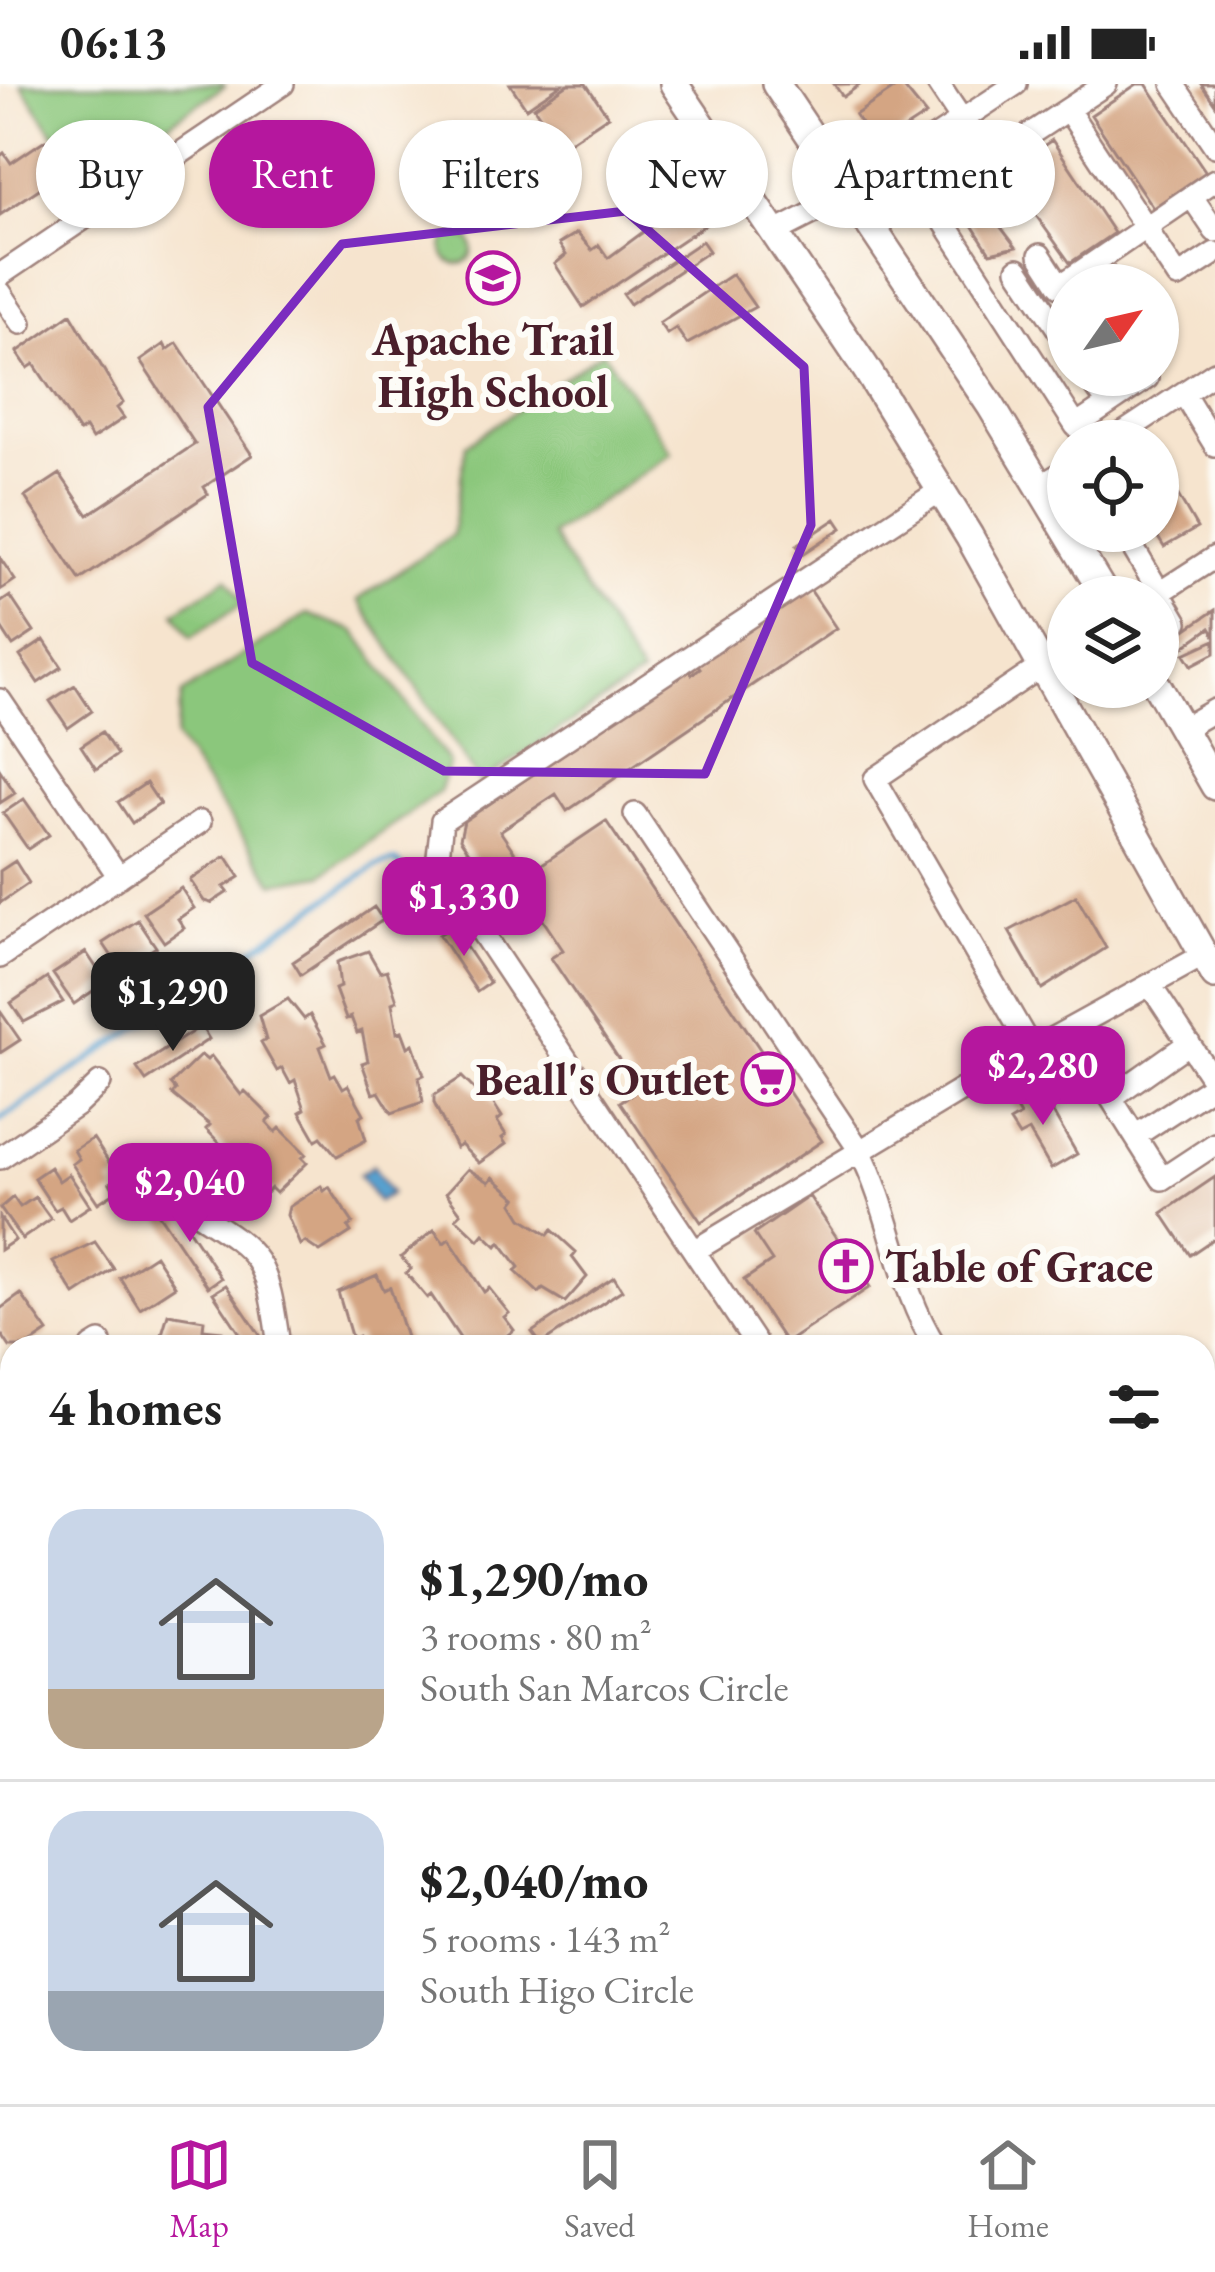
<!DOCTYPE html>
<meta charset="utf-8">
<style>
:root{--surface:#fff;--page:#f6f6f6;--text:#222;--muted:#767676;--line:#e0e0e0;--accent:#b5179e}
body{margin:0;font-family:"EB Garamond",serif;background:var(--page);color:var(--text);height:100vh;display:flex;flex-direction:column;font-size:45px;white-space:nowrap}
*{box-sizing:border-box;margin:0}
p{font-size:39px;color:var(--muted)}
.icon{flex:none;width:66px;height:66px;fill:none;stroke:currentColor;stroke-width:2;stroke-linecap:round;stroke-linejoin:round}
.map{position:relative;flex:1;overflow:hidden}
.details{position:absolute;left:0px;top:1251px;width:1215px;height:771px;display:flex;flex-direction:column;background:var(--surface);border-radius:36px 36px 0 0;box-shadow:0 3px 9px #0004}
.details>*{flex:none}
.guide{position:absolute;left:36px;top:36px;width:1143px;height:108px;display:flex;gap:24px}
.needle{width:78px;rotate:56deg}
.controls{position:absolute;left:1047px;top:180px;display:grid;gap:24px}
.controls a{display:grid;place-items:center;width:132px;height:132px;border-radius:50%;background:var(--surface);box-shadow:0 3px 9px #0004;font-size:60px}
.price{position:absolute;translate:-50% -102px;padding:0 27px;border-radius:24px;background:var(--accent);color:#fff;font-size:39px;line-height:78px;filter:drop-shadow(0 3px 6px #0008)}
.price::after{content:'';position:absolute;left:50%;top:72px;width:36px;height:27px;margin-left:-18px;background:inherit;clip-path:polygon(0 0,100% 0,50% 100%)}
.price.current{background:#222;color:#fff}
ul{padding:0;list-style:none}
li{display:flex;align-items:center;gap:36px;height:300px;padding:0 48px}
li+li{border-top:3px solid var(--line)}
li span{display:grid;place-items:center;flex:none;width:336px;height:240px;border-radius:36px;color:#555}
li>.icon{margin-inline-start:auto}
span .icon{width:144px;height:144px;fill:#fffc;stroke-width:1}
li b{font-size:51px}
h2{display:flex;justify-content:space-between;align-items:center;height:144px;padding:0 48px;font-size:51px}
.chip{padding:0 42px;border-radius:54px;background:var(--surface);box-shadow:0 3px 9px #0004;font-size:42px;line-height:108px}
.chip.current{background:var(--accent);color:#fff}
.status{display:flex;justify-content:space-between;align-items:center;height:84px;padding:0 60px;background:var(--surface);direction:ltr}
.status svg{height:33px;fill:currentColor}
.menu{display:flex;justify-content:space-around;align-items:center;height:168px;border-top:3px solid var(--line);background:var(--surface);font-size:33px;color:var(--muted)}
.menu a{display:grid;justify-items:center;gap:6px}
.menu .current{color:var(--accent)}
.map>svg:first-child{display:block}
</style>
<div class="status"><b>06:13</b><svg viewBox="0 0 49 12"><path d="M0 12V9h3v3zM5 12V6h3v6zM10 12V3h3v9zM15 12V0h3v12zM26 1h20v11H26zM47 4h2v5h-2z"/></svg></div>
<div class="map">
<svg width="1215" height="2020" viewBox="0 0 1215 2020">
<rect width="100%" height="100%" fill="#fdfcf7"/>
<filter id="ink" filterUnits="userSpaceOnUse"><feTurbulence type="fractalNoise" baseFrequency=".00833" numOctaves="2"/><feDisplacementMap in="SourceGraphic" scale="24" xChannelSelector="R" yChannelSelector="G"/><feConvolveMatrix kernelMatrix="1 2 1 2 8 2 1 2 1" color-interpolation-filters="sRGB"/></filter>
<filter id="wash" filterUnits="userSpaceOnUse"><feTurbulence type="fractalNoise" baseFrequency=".004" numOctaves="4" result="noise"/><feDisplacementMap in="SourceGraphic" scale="48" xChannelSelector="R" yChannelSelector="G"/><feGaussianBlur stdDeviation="2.7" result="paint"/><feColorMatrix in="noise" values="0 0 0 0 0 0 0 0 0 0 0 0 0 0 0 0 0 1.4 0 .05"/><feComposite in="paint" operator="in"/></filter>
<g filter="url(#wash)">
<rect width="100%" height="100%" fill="#f6e4ce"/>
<path fill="#8bc77c" stroke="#6a7354" stroke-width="3" d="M21 0H223L225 2 84 95Z
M443 165a15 15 0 1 1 30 0a15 15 0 1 1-30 0Z
M603 267 672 369 551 451 641 591 480 699 358 516 452 451 466 361Z
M227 494 244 519 191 553 175 528Z
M307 530 355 547 449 679 439 708 322 791 274 799 175 654 182 610Z"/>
<path fill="#58a1cf" stroke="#51607d" stroke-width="3" d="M373 1081 391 1109 378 1118 359 1091Z"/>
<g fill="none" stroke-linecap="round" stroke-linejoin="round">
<path stroke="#58a1cf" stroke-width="6" d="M0 1036 376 782 394 777 401 782 436 833"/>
</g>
<g id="blocks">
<path fill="#d4a583" d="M510 0H562L526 24Z
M568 0H586L608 32 554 68 546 57 553 52 534 23Z
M834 0H861L843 13Z
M901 0 926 31 877 63 855 31Z
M1137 0H1146L1206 88 1153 124 1091 31Z
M1201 0H1215V20Z
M45 56 66 87 0 131V72L4 69 11 79Z
M1052 56 1114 149 1070 179 1005 88Z
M975 106 1000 142 1016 163 990 169 957 118Z
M688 115 705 141 583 223 555 180 566 171 559 160 577 149 592 166 599 161 608 174Z
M702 157 709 167 630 220 623 210Z
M1114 183 1126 201H1095L1092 197Z
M732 190 755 223 687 260 676 244 667 250 659 239Z
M71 230 123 319 117 324 124 334 92 355 85 344 79 348 34 280 28 284 17 268Z
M177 259 252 371 204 403 208 410 80 496 25 413 60 390 88 431 195 360 140 277 164 260 167 266Z
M1158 377 1197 444 1164 463 1154 447Z
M836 435 842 444 803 470 797 461Z
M0 474 15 496 0 506Z
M809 504 836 544 567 727 556 710 500 747 527 787 496 808 460 755 464 737 689 585 692 590 700 584 697 580Z
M10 512 34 548 13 562 0 542V519Z
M1215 526V552L1210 544 1182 564 1175 553Z
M44 556 62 583 38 599 20 572Z
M1215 556V569L1192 581 1185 570Z
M75 601 92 627 68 644 50 617Z
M102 648 117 671 96 685 81 662Z
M0 686 15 709 0 719Z
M146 699 160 720 132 739 118 718Z
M24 715 49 751 28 765 3 729Z
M606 737 822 1057 701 1138 620 1018 639 1005 551 874 563 866 517 797Z
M226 772 240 793 224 803 228 808 211 819 204 817 190 796Z
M15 777 29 799 0 819V787Z
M181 804 194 824 178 835 184 844 164 858 144 829Z
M1076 812 1106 864 1042 905 1009 847Z
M374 823 383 836 301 891 293 878Z
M138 836 156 863 121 886 103 859Z
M452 842 490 899 477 908 439 851Z
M368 867 380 888 387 886 397 917 392 919 397 949 402 947 408 963 413 960 424 991 419 993 423 1018 392 1029 379 1008 373 1010 362 979 368 977 362 947 357 949 351 933 346 935 335 905 340 903 337 878Z
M86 868 106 898 74 920 53 890Z
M47 894 63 918 24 938 11 919Z
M288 915 304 935 310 931 326 960 320 963 331 992 335 990 343 1004 348 1001 364 1030 359 1033 366 1056 337 1072 321 1053 316 1056 300 1028 305 1025 295 996 290 999 282 984 277 987 261 959 266 956 259 932Z
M0 927 20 956 0 969Z
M201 942 209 955 146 997 137 984Z
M201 971 207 976 211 972 241 1011 245 1007 272 1034 267 1038 276 1048 280 1044 306 1070 302 1074 307 1079 276 1109 271 1104 267 1108 241 1081 245 1077 237 1068 232 1072 206 1045 210 1041 172 1010 176 1006 171 1000Z
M462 993 479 1010 485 1006 502 1033 497 1037 506 1051 502 1054 506 1060 479 1079 461 1061 456 1064 434 1019V1011Z
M1038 1003 1077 1070 1051 1085 1029 1047 1019 1052 1010 1038 1020 1032 1012 1018Z
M93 1054 119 1094 110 1099 115 1108 98 1119 72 1080 79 1075 74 1066Z
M50 1083 59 1097 69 1090 90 1122 69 1136 61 1123 55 1126 34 1094Z
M468 1085 489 1098 493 1093 517 1114 513 1119 522 1134 548 1151 552 1146 576 1168 572 1173 587 1193 565 1218 543 1205 539 1209 515 1187 519 1183 500 1158 497 1162 484 1150 479 1156 456 1134 461 1129 446 1109Z
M1215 1093V1154L1190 1171 1162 1129Z
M321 1102 324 1107 329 1103 353 1139 348 1143 351 1148 320 1168 305 1158 300 1161 287 1131 289 1123Z
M809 1112 870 1203 786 1259 744 1196 772 1177 754 1150Z
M13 1113 20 1123 35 1113 51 1135 22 1155 0 1124Z
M172 1120 221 1194 208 1203 158 1129Z
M0 1133 15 1156 0 1166Z
M434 1146 444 1159 449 1155 484 1208 489 1204 509 1229 504 1233 514 1246 493 1263H466L431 1211 427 1214 406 1189 411 1185 401 1173Z
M95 1158 114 1185 75 1211 53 1178Z
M155 1171 175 1202 140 1225 120 1194Z
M377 1191 384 1206 390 1203 409 1263H362L358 1252 352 1255 338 1208Z
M614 1193 622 1206 541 1260 532 1248Z
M226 1201 268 1263H249L213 1209Z
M21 1210 48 1248 26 1263H10L0 1248V1225Z
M168 1230 204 1236 203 1245 222 1247 219 1263H158Z
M12 1405V1447L4 1452 0 1413Z
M12 1454V1494L0 1478V1463Z
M12 1550V1586L5 1590 0 1558Z
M931 2010H1103V2020H951L931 2018Z"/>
</g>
</g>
<g filter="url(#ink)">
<use href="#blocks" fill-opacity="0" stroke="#a0827c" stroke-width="3"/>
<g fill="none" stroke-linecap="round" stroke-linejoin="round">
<g stroke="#a0827c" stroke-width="26">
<path id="minor" d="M938 0 962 36
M1106 0 930 116 1076 342 1147 294
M1173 0 1215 62
M1068 26 1178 193 1215 169
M1192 113 1215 147
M774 149 850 110 1016 0
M1040 171 1060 202 1215 96
M1018 185 1068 260
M0 191 283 0
M0 208 21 239
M1088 291 1108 320
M1184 310 1215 361
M1111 357 1215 288
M1042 401 1068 385
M1123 447 1177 538
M1153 513 1215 473
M0 616 119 793
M1182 645 1215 626
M635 730 860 1067C892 1130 898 1204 936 1263
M0 873 200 738
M1150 901 1215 999
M1064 948 1111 1014 1189 959
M1032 966 875 695 1042 582
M1111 1014 1162 1095 1215 1060
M1135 1052 1215 1000
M0 1074 77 1021 100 999
M183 1120C262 1170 266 1168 279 1262
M694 1167 993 987 1204 871
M92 1263 100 1258
M758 1263 437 781 442 737 941 406
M0 1316 12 1334
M1203 1343 1207 1340 1215 1356
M1203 1436 1215 1460
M1203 1485 1215 1470
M1203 1542 1215 1535
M0 1689 12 1707
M0 1741 12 1733
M216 2010 222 2020
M729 2010 736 2020
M341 2020 356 2010
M472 2020 487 2010
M636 2020 651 2010"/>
</g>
<g stroke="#a0827c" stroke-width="32">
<path id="major" d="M674 0 867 286 969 452 1215 891
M776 0 991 322 1106 513
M1158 603 1215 702"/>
</g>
<use href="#minor" stroke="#fff" stroke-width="21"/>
<use href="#major" stroke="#fff" stroke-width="27"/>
</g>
</g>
<path fill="none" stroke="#7b2cbf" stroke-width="9" stroke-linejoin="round" d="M626 127 804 283 811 441 705 690 444 687 252 579 208 323 342 160Z"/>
<defs>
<g id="school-ring" transform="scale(2.7)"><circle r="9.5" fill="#fdfcf7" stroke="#b5179e" stroke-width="1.5"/><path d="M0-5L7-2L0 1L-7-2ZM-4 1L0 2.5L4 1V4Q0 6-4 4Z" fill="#b5179e"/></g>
<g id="supermarket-ring" transform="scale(2.7)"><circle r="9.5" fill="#fdfcf7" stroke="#b5179e" stroke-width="1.5"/><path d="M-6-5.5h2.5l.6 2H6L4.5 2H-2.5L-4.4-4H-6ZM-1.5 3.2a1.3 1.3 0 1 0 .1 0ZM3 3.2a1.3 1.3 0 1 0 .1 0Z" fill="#b5179e"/></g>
<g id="church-ring" transform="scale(2.7)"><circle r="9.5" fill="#fdfcf7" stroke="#b5179e" stroke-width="1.5"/><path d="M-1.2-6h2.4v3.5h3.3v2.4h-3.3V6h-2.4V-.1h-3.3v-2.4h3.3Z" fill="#b5179e"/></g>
</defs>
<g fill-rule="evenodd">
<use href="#school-ring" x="493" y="194"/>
<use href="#supermarket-ring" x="768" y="995"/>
<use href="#church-ring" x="846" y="1182"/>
</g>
<g text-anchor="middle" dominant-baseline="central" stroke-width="12" stroke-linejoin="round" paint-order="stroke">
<g font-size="45" font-weight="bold" fill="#4a1f2b" stroke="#fdfcf7">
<text x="493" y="255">Apache Trail<tspan x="493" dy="52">High School</tspan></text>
<text x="729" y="995" text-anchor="end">Beall's Outlet</text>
<text x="885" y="1182" text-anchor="start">Table of Grace</text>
</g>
</g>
</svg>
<div class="controls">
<a><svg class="needle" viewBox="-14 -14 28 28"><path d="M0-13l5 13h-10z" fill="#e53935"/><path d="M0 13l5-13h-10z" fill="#767676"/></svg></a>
<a><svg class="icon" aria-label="locate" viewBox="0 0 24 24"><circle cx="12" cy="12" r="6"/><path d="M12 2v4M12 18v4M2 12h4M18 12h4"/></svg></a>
<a><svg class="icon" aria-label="layers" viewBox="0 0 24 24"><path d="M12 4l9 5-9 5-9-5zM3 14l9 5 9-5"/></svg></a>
</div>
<b class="price" style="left:464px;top:875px">$1,330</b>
<b class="price current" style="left:173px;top:970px">$1,290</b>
<b class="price" style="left:1043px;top:1044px">$2,280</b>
<b class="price" style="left:190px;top:1161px">$2,040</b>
<div class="guide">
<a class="chip">Buy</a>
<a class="chip current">Rent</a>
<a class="chip">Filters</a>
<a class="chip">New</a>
<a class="chip">Apartment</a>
</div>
<section class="details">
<h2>4 homes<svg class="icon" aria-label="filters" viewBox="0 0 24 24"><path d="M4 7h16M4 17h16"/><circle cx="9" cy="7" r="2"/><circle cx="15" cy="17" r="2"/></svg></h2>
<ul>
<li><span style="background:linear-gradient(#c9d6e8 75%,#b9a48a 0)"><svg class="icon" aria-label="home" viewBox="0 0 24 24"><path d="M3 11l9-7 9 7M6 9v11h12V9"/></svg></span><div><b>$1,290/mo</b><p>3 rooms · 80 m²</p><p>South San Marcos Circle</p></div></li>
<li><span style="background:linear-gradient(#c9d6e8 75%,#9aa5b1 0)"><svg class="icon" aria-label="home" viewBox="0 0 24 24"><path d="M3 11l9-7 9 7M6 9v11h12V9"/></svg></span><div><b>$2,040/mo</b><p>5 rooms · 143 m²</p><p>South Higo Circle</p></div></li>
</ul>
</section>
</div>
<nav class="menu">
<a class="current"><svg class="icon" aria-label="map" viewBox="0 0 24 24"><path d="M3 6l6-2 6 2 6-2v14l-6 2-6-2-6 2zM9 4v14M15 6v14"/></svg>Map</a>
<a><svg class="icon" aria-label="saved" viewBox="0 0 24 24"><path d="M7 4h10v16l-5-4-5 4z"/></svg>Saved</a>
<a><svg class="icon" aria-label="home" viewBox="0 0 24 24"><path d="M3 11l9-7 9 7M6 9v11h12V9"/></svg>Home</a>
</nav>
